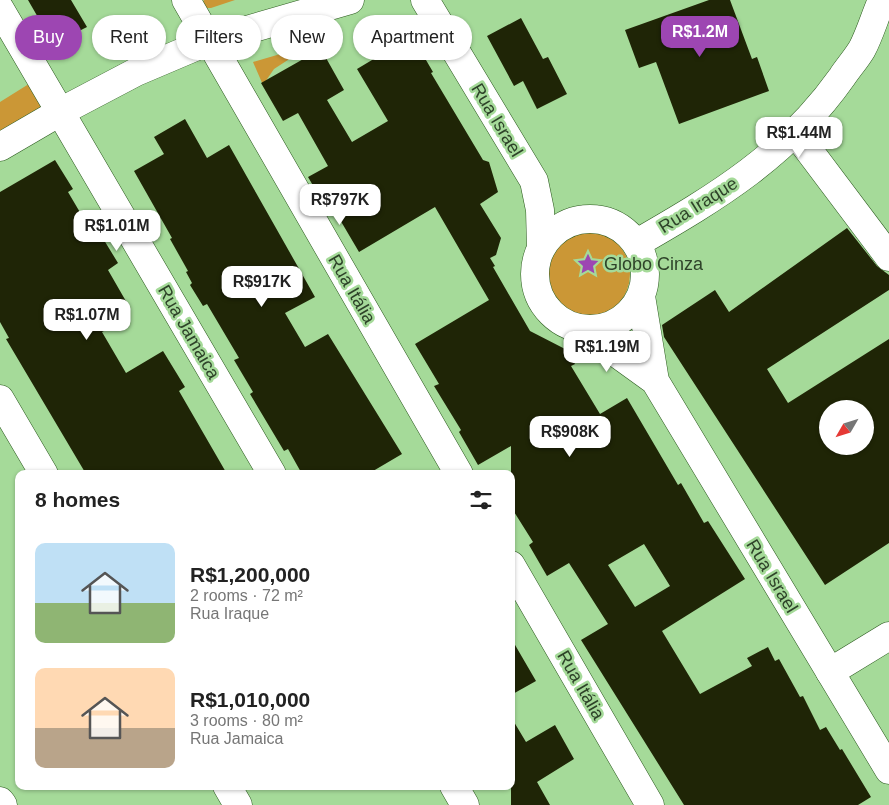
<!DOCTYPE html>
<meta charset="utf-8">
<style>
:root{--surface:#fff;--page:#f6f6f6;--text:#222;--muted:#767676;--accent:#9d46b2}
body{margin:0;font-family:Arial,sans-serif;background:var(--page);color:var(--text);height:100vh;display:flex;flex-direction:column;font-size:19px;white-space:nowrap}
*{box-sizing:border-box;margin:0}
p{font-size:16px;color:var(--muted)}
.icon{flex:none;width:28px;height:28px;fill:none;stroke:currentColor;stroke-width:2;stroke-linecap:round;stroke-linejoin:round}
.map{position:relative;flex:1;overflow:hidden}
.panel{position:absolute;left:15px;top:470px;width:500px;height:320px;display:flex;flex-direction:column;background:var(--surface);border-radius:10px;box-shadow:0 1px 4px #0004}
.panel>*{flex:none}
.guide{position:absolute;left:15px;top:15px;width:500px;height:45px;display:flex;gap:10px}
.needle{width:32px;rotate:231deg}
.controls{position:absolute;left:819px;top:400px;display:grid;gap:10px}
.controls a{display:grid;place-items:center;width:55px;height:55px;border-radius:50%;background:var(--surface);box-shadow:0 1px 4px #0004;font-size:25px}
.price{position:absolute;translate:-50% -42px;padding:0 11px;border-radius:10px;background:#fff;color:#222;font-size:16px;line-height:32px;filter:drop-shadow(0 1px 2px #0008)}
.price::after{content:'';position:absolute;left:50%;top:30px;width:15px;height:11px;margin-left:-8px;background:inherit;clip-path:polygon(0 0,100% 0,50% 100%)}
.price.selected{background:var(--accent);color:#fff}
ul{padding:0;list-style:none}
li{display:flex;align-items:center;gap:15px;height:125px;padding:0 20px}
li span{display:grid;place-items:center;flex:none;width:140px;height:100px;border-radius:10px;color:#555}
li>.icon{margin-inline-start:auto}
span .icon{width:60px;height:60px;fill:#fffc;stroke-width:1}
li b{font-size:21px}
h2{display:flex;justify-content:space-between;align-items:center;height:60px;padding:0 20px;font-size:21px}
.pill{padding:0 18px;border-radius:22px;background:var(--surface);box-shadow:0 1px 4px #0004;font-size:18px;line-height:45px}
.pill.selected{background:var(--accent);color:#fff}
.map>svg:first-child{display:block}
</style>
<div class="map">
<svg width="889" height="805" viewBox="0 0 889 805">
<rect width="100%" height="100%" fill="#a5da99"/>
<path fill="#cb9736" d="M204 0H235L211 8H206L203 2Z
M311 45 274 69 263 85 253 62Z
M32 82 50 113 0 136V102Z
M542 274a44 44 0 1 1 88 0a44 44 0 1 1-88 0Z"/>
<path fill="#1f2506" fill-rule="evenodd" d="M28 0H71L87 27 77 32 81 39 58 52Z
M709 0H730L752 59 757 57 769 91 679 124 656 62 639 68 625 30Z
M521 18 543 59 548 57 567 94 537 109 523 81 514 86 487 36Z
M412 36 433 72 431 73 483 160 489 162 498 192 480 204 501 238 496 255 490 258 495 266 493 267 530 331 567 350 575 364 571 366 600 414 627 398 678 485 681 483 704 523 708 521 745 579 662 631 700 694 752 666 747 658 768 647 775 661 779 659 800 697 803 696 820 730 826 727 840 750 842 749 871 797 858 805H684L581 640 608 624 569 563 547 576 529 545 533 542 511 507V446L478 465 459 432 461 430 434 386 439 384 415 344 489 300 435 207 359 252 329 201 324 204 308 177 328 166 298 113 283 121 261 83 321 49 344 90 327 100 352 142 388 121 357 69ZM644 544 670 586 635 607 608 565Z
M185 119 207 158 229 145 315 297 285 313 305 347 328 334 402 454 368 474H302L288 449 284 451 250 394 253 392 234 360 239 358 207 304 203 306 190 285 192 283 186 272 188 271 170 239 172 238 134 171 164 154 154 137Z
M55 160 73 189 68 192 91 231 96 227 118 263 108 270 127 303 111 312 117 324 102 332 126 373 163 351 185 387 179 391 227 474H86L6 339 9 338 0 322V192Z
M847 228 877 266 889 275V290L767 369 788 403 889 339V543L825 585 664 337 662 325 715 290 729 312ZM828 409H865V446H828Z
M511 638 536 681 511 695Z
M511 717 526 742 555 725 574 759 537 782 550 805H511Z"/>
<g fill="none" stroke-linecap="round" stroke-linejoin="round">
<g stroke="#2a591d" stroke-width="29">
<path id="minor" d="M186 0 459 474
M0 9 272 474
M795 132 889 257
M637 243C717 197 787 155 842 77 848 68 856 59 862 49 870 34 875 16 882 0
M0 399 44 474
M511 565 650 805
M830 672 889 636
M227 786 238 805
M454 786 465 805
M0 801 3 805"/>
</g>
<g stroke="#2a591d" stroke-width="29">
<path id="tertiary" d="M425 0 534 181 540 210 541 249
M535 274a55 55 0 1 1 110 0a55 55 0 1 1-110 0Z
M641 296 655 381 889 770
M583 329 655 381"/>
</g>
<g stroke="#2a591d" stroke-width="29">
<path id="primary" d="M0 147 60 112 136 72 209 41 350 0"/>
</g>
<use href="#minor" stroke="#fff" stroke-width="28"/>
<use href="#tertiary" stroke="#fff" stroke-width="28"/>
<use href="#primary" stroke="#fff" stroke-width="28"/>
</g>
<defs>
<g id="sight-bare" transform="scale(1.725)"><path d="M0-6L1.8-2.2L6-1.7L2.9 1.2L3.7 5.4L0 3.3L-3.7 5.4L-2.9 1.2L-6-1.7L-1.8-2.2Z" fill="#9d46b2" stroke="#a5da99" stroke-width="2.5" paint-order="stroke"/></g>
</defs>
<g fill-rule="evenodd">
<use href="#sight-bare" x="588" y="264"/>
</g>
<g text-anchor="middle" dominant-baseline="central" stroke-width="5" stroke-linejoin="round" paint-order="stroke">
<g font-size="18" fill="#2e4329" stroke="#a5da99">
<text transform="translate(497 120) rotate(59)">Rua Israel</text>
<text transform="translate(698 205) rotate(-32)">Rua Iraque</text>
<text transform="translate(352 289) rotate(60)">Rua Itália</text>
<text transform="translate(189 332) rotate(60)">Rua Jamaica</text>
<text transform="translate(772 576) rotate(59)">Rua Israel</text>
<text transform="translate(581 685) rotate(60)">Rua Itália</text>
</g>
<g font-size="18" fill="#2e4329" stroke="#a5da99" text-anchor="start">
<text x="604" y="264">Globo Cinza</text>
</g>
</g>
</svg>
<div class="controls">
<a><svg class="needle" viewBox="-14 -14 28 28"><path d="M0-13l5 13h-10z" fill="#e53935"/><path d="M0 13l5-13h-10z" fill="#767676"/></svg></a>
</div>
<b class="price selected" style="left:700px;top:58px">R$1.2M</b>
<b class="price" style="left:799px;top:159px">R$1.44M</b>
<b class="price" style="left:340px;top:226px">R$797K</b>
<b class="price" style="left:117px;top:252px">R$1.01M</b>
<b class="price" style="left:262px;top:308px">R$917K</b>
<b class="price" style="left:87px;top:341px">R$1.07M</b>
<b class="price" style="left:607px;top:373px">R$1.19M</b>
<b class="price" style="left:570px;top:458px">R$908K</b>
<div class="guide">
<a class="pill selected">Buy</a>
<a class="pill">Rent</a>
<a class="pill">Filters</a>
<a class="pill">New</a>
<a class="pill">Apartment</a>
</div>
<section class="panel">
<h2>8 homes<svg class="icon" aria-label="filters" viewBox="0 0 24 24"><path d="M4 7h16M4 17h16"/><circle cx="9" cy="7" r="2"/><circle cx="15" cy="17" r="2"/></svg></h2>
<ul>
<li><span style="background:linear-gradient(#bfe0f5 60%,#8fb573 0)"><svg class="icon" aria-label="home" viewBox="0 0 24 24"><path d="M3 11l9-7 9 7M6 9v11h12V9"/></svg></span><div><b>R$1,200,000</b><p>2 rooms · 72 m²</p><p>Rua Iraque</p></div></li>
<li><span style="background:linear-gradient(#ffd9b3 60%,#b9a48a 0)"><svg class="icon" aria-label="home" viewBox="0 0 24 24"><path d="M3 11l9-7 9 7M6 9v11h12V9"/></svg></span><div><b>R$1,010,000</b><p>3 rooms · 80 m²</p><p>Rua Jamaica</p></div></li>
</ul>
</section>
</div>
